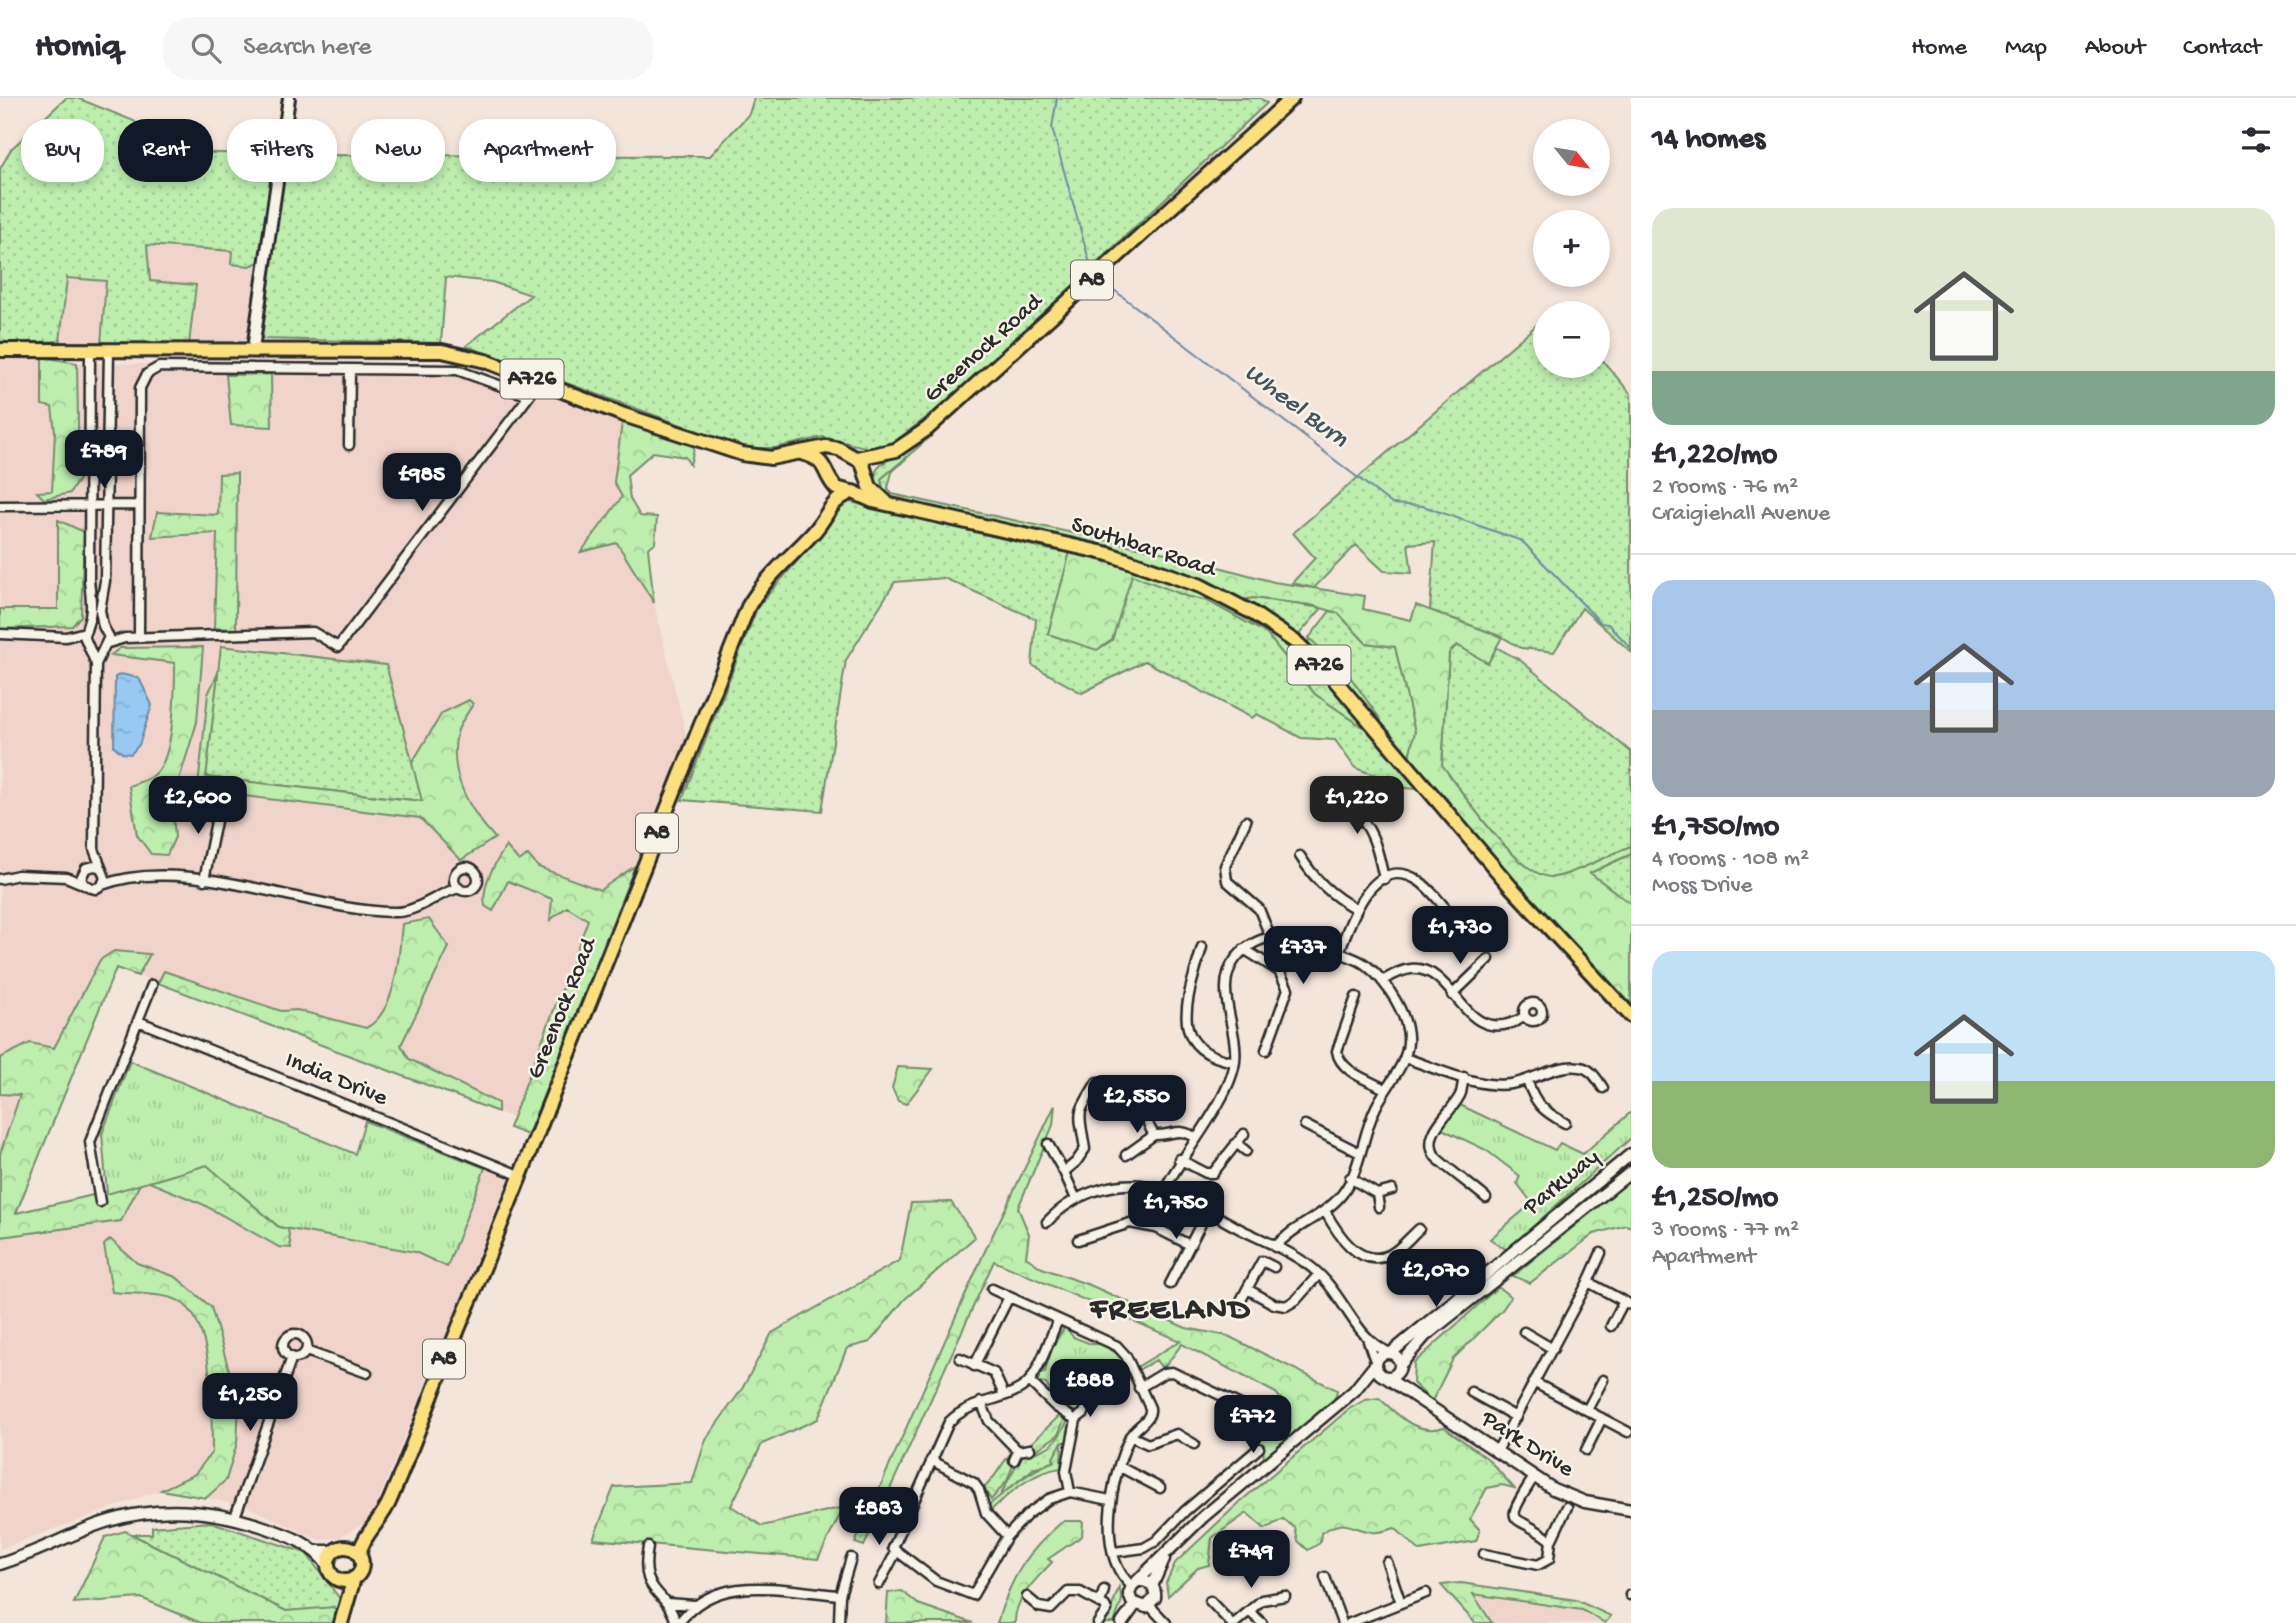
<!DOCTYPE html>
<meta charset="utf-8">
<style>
:root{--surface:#fff;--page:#f7f7f7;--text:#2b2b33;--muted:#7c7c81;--line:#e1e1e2;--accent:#111827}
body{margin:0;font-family:"Gochi Hand",sans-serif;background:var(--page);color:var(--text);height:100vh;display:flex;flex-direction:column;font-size:26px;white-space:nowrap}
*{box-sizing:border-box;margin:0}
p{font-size:23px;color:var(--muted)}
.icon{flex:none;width:38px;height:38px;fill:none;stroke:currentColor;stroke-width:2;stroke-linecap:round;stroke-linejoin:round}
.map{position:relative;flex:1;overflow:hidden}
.side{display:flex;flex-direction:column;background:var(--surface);width:665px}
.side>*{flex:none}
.top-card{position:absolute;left:21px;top:21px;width:665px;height:63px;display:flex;gap:14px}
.needle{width:46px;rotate:120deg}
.tools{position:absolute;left:1533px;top:21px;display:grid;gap:14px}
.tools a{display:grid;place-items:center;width:77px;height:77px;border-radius:50%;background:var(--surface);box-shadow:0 4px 10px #0003;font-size:35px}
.price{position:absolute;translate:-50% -60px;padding:0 16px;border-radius:14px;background:var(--accent);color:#fff;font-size:23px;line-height:46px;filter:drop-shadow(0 2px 4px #0008)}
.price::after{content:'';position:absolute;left:50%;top:42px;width:21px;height:16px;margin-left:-10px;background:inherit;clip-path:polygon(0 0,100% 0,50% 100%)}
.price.active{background:#222;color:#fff}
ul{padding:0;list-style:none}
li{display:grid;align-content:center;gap:14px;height:371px;padding:0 21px}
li+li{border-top:2px solid var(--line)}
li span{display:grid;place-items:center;height:217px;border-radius:21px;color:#555}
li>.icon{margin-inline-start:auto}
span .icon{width:126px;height:126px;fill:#fffc;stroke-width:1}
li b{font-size:30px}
h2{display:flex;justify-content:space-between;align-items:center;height:84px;padding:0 21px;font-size:30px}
.pill{padding:0 24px;border-radius:28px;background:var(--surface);box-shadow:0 4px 10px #0003;font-size:24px;line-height:63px}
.pill.active{background:var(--accent);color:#fff}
header{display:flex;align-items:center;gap:42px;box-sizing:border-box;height:98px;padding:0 35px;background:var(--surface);border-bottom:2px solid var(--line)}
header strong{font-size:33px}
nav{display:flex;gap:38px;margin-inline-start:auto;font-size:24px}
.search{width:490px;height:63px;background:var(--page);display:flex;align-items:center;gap:18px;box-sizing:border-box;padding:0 24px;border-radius:28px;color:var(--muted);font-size:26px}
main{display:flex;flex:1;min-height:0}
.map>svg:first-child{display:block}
</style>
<header>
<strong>Homiq</strong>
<div class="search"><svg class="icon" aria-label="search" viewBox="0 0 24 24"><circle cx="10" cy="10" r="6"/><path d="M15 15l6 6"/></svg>Search here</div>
<nav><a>Home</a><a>Map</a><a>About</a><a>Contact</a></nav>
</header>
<main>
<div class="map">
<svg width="1631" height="1525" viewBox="0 0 1631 1525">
<defs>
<pattern id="grass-dots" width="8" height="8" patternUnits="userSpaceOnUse" patternTransform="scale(1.75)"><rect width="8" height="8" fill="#bdeeae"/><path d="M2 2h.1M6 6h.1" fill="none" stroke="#a3cc96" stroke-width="1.8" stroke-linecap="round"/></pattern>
<pattern id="forest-crowns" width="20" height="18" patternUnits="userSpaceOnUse" patternTransform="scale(1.75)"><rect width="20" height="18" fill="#bdeeae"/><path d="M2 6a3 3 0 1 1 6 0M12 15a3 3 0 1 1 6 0" fill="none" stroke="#a3cc96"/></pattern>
<pattern id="park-tufts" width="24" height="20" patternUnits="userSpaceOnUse" patternTransform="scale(1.75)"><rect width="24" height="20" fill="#bdeeae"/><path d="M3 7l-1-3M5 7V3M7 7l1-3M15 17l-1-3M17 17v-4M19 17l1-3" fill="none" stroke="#a3cc96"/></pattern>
<pattern id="water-ripples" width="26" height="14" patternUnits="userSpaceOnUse" patternTransform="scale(1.75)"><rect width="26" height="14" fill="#97c9f3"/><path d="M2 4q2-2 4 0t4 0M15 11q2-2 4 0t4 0" fill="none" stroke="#82add0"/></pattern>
</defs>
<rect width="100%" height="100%" fill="#f4e5db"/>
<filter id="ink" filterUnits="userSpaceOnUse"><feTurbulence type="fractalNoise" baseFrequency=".0143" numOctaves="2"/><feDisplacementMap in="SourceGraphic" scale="14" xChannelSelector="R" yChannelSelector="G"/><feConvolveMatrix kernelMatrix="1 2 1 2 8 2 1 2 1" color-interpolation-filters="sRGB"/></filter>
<g filter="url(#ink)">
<path fill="#f0d4cc" d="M147 146 233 153 231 166 261 163 249 243 189 246 196 187 150 183Z
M67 180 106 183 101 246 60 243Z
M42 259 77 265 471 270 622 324 614 384 622 399 582 453 617 444 654 505 687 640 635 768 600 792 513 1020 116 869 16 1115 107 1096 207 1067 447 1168 485 1070 510 1078 371 1421 340 1439 319 1442 246 1408 161 1392 0 1451V260Z
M1472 1496 1582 1512 1605 1525H1492Z"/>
<path fill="url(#grass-dots)" stroke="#748c6c" stroke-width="2" d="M66 0H77L134 23 163 54 276 56 261 163 250 168 231 166 232 153 147 147 150 183 196 187 189 246H101L106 183 67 180 60 243 0 246V71L11 51Z
M754 0H1260L1267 5 957 296 897 342 873 351 823 339 775 350H744L466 248 531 197 492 184 446 179 441 245 262 241 284 57 710 58 749 16Z
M1545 220V268H1598V257L1631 296V554L1582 510 1554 554 1521 550 1502 539 1430 512 1435 444 1408 446 1412 475 1384 473 1356 447 1314 490 1292 485 1315 460 1293 435Z
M930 339 881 381 885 399 875 387 876 373 881 366Z
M846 403 1050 452 1070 454 1048 536 1112 542 1131 476 1186 498 1208 503 1266 535 1315 596 1373 636 1417 691 1393 689 1386 681 1355 670 1335 642 1301 640 1257 616 1252 620 1145 563 1082 595 1032 567 1036 521 944 480 895 484 846 562 822 713 682 702 758 508 829 427Z
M1253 500 1322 510 1296 540 1237 503Z
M1330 513 1338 515 1366 545 1395 548 1415 634 1408 663 1309 540Z
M1457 546 1488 565 1496 549 1520 562 1631 654V748C1610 757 1577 776 1555 779 1520 784 1462 693 1442 667L1449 555Z
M221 548 386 567 423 703 206 679Z
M1631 756V806L1590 775Z
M1068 1322 1072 1324 1067 1343 1062 1345 1055 1363 1033 1371 1000 1398 1021 1358C1049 1351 1055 1349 1068 1322Z
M211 1424 306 1455 340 1501 338 1520 334 1510 286 1513 131 1436H152V1429Z"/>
<path fill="url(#forest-crowns)" stroke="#748c6c" stroke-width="2" d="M42 259 77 265 79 381 70 395 44 401 37 394 52 393 55 334 52 309 42 307Z
M271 276 272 329 231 327 226 277Z
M622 324 695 347 690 367 685 359 653 354 627 377 630 401 640 418 657 419 655 445 648 450 654 505 617 445 581 454 622 399 614 384Z
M912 355 892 374 888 390 892 396 1175 457 1274 484 1365 498 1363 511 1411 522 1416 507 1502 539 1488 565 1457 547 1449 555 1442 667C1462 693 1520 784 1555 779 1574 776 1611 756 1631 748V756L1590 775 1631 806V908L1528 799 1408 663 1415 634 1395 549 1366 545 1338 515 1311 507 1253 500 1237 503 1177 475 885 399 881 381Z
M237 375 236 531 214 530 217 435 152 439 157 414 218 417 219 376Z
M58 422 84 434 81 518 72 528 0 531V511H58Z
M1070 454C1209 489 1280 523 1373 636L1315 596 1266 535 1208 503 1186 498 1132 477 1112 542 1097 552 1048 536Z
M1309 540 1348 576 1381 622V631L1308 547Z
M203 549 197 624 179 682 173 716 175 739 167 757 151 756 137 737 129 688C136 685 148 682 154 677 175 661 175 590 175 565L111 557 120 550Z
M218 575 206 679 422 703 412 665 442 615 469 602 473 606C468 615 459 626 457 635 448 675 469 712 495 740L461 762 420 720 211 694 197 698 208 596Z
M506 748 519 763 528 757 538 769 600 792 635 768 528 1037 509 1030 588 822 567 809 550 822 552 801 508 783 493 813 485 808C481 786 495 766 506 748Z
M429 821 449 849 401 947 409 961 498 1005V1014L158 885 164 873 281 913 297 912 366 930C397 914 399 856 402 826Z
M114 853 150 856 138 878 116 870 16 1115 140 1086 121 1123 0 1139V1056L20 997 0 996V960L30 945 54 950 100 862Z
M898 969 933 971 906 1006 898 1003 892 990Z
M1055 1007 1053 1027 1018 1110 1029 1136 1026 1159 1042 1170 1092 1188 1186 1230 1228 1238 1337 1292 1335 1302 1264 1361 1263 1349 1257 1342 1291 1314 1276 1295 1182 1246 1166 1267 1161 1269 1156 1262 1138 1272 1137 1269 1180 1243 994 1163 864 1448 855 1445 984 1155Z
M207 1067 279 1129 288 1131 291 1150 279 1149 202 1106 149 1084Z
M1631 1082V1129L1626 1127 1594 1136 1530 1185 1513 1178Z
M951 1104 975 1139 904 1202 870 1244 847 1250 818 1321 762 1346 731 1408 762 1428 844 1409 818 1461 593 1441 614 1389 692 1385 706 1341 742 1291 772 1235 900 1162 911 1105Z
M110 1141 137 1165 176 1179 211 1209 239 1307 237 1345 226 1382 206 1400 161 1392 195 1376 212 1354C211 1317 217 1212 172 1200 153 1195 131 1196 112 1194L104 1147Z
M1498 1189 1511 1199 1502 1212 1453 1261 1432 1303 1413 1285 1414 1265Z
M1379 1300C1399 1318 1417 1338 1444 1329L1488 1361 1514 1390 1502 1387 1487 1390 1470 1421 1480 1432 1476 1443 1420 1453 1395 1430C1388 1432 1379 1435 1372 1434 1348 1430 1345 1419 1321 1435L1320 1445 1308 1452 1298 1443 1295 1430 1283 1421 1265 1431 1247 1415 1212 1440 1209 1467 1198 1470 1168 1498 1166 1485 1175 1465 1241 1403 1349 1311 1365 1302Z
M1060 1317 1065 1320 1058 1337 1033 1354 1027 1349Z
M1062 1344 1061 1370C1032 1374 1012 1393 990 1413L989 1407C1011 1389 1028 1373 1055 1363L1053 1360Z
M1012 1354 1009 1364 1013 1367 1007 1383 991 1402 984 1390C997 1378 1000 1367 1012 1354Z
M1063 1423H1083L1082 1438 1048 1461 1052 1464C1037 1481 1014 1500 1015 1525H997C1011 1479 1026 1455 1063 1423Z
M125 1433 286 1513 334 1509 338 1520 336 1525H201L141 1500 74 1505 105 1439Z
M1461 1485 1576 1502 1611 1518 1605 1525 1582 1512 1473 1496 1492 1525H1475L1441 1487Z
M1119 1489 1122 1502 1114 1525H1103L1110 1514Z
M902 1493 918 1506 973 1525H886L888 1495Z"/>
<path fill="url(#park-tufts)" stroke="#748c6c" stroke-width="2" d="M130 963 355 1056 365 1023 485 1070 447 1169 415 1154 279 1129 207 1067 107 1096 102 1036Z
M1458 1006 1555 1052 1560 1045 1583 1056 1631 1014V1040L1507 1152 1490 1141 1532 1105 1517 1085 1520 1078 1486 1052 1442 1031Z
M1065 1228 1073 1239 1091 1246H1101L1121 1258 1130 1280 1118 1285 1104 1299 1089 1294 1080 1317 1055 1301 1046 1286 1037 1284 1041 1275 1045 1274 1052 1250Z"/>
<path fill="url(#water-ripples)" stroke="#6c8aa3" stroke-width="2" d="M121 576 139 580 152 607 139 647 131 656 122 655 114 648 115 579Z"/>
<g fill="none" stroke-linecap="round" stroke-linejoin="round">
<path stroke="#6c8aa3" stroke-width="2" d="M1057 0 1052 30 1092 173
M1101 182 1392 406 1423 408 1522 443 1601 525 1608 526 1631 550"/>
<g stroke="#2b2b2b" stroke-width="13">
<path id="minor" d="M349 347 350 271
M0 408 139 407
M0 536 66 539 85 534
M108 545 125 540 313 534 338 549 529 298 457 272 159 269 147 276 140 290 139 539
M96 566 109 539 103 528 100 512 105 483 109 252
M1328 696C1369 717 1375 738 1384 781
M1246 723 1225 768 1227 783 1259 811 1270 838
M1300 758C1315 782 1331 797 1356 811
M454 781a12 12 0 1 1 24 0a12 12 0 1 1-24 0Z
M0 781 18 777 66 779 95 791 102 787 105 780 94 751 96 566 84 538C93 513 92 509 89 482L90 252
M204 782 221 699
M84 787 81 780 86 770 95 768 101 770
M102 787C186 755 306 813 394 814 417 815 437 795 459 790
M1202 849C1188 900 1164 952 1235 964
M1244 851 1279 873 1288 891 1266 952
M1339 855C1350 824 1373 753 1419 783 1431 791 1440 805 1450 815
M1382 883C1391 878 1400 872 1411 871 1458 867 1463 955 1524 919
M1452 897 1489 861
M1356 899 1337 953C1340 974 1369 982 1385 991
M1524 914a9 9 0 1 1 18 0a9 9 0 1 1-18 0Z
M138 923 519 1077
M1405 960C1436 970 1478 991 1511 986 1532 983 1558 965 1580 969 1592 971 1597 981 1603 990
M1464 979C1463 984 1462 990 1461 995 1454 1014 1420 1034 1435 1058 1439 1064 1476 1091 1486 1100
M1527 982C1535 1006 1543 1013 1565 1025
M1158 997C1142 1009 1144 1021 1154 1037 1172 1038 1179 1028 1196 1040
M1305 1027 1360 1055
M1236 1045 1246 1053
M1048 1046 1064 1074
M1126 1057 1154 1037
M1179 1061 1206 1075H1213L1244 1036
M1350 1080 1377 1096 1392 1092
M1164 1092C1182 1057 1231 1000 1235 963 1239 929 1212 890 1236 860 1264 827 1298 839 1332 852 1343 857 1357 860 1366 867 1386 882 1410 919 1408 944 1407 967 1386 988 1376 1009 1361 1039 1361 1077 1338 1101 1319 1121 1293 1128 1275 1149
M1377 1096 1379 1109
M1076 1101 1064 1074 1076 1064 1085 1051C1079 1011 1075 1020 1097 984
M100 1104 90 1044 152 887
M1325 1113C1337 1135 1359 1171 1389 1157 1400 1152 1410 1139 1419 1131
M1047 1124C1076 1093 1123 1078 1164 1092 1190 1101 1215 1118 1240 1131 1266 1144 1296 1155 1318 1175 1344 1198 1355 1240 1388 1254
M1078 1142 1130 1125 1156 1130 1190 1147
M1588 1184 1631 1207
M1170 1186 1207 1114
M992 1191 1117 1248 1126 1258 1150 1310C1152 1323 1135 1328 1130 1339 1111 1377 1095 1457 1132 1488
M1247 1191 1274 1206 1286 1208 1296 1202 1319 1176
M1239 1206 1262 1163 1274 1169
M1058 1222C1049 1241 1043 1265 1030 1282 1012 1304 973 1299 949 1324L893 1450 936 1483 973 1497 1007 1438 1028 1416 1049 1401 1070 1394 1110 1402
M1611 1228 1624 1203
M1524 1234 1553 1251
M283 1248a12 12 0 1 1 24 0a12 12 0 1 1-24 0Z
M1368 1243 1375 1263
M306 1253 367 1275
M960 1260 994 1275 1004 1297
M974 1268 1009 1199
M1029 1283 1056 1309 1076 1322 1066 1373 1070 1394
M1535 1285 1628 1334
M1139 1290 1164 1275 1172 1274 1249 1311 1263 1323
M1471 1294 1516 1319
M981 1304 989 1323 1018 1353
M1587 1312 1603 1282
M1076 1321 1084 1315 1091 1297
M1130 1338 1148 1346 1177 1336 1194 1346
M1586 1352 1602 1320
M1496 1355 1588 1184 1601 1155
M931 1362 974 1385 979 1392 986 1415 1007 1438
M1014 1362 1018 1353 1030 1351
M1120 1369 1160 1390
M235 1419 292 1259
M1551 1443 1567 1409
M648 1449C639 1498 666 1489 676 1525
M1114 1454 1144 1450 1156 1443 1185 1413 1259 1350
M1484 1456 1538 1467 1549 1461 1551 1443C1517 1413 1498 1434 1534 1379
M1387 1464 1401 1505
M1325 1479 1342 1525
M879 1486 896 1454
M1630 1497H1631
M1027 1499 1039 1509 1051 1511 1068 1494H1080L1105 1508 1107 1512 1098 1525
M1210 1503 1231 1525
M667 1505 694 1507
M1100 1505 1104 1492
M1149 1507 1166 1525
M1249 1513 1262 1525
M679 1525C716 1473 784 1493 840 1497
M839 1525 840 1497 851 1460
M1235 1525 1262 1502 1285 1498
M1350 1525 1426 1495"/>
</g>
<g stroke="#2b2b2b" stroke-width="15">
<path id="tertiary" d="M1376 1267a12 12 0 1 1 24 0a12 12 0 1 1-24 0Z
M1391 1255 1631 1056
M1400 1267 1425 1238 1631 1074
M1387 1280 1553 1391 1585 1404 1631 1412
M317 1453H335
M0 1466C33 1456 63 1440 94 1428 149 1407 207 1410 261 1428 288 1437 312 1445 328 1468
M1140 1483C1151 1483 1156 1490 1155 1500L1146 1509 1132 1504 1129 1496 1132 1488 1203 1419 1354 1293 1375 1267
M1152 1488 1164 1461
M1122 1525 1135 1507"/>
</g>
<g stroke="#2b2b2b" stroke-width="16">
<path id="secondary" d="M253 251 289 0"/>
</g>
<g stroke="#2b2b2b" stroke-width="18">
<path id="primary" d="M0 252 442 253 486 263 624 317 742 356 771 360 826 349 839 351 862 364 870 389 886 404
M801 355C829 362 821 373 836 390L851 394
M857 360 896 352 927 331 1292 0
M853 394 873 403 1109 456 1201 488 1251 514 1297 545 1333 580 1510 788 1631 918
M328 1466a17 17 0 1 1 34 0a17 17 0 1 1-34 0Z
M359 1457C363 1436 382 1422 390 1402 420 1332 444 1261 475 1191L748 509C765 479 791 459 813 435 827 420 829 404 849 395
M341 1525 354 1480"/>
</g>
<use href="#minor" stroke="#f7f3e8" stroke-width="8"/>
<use href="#tertiary" stroke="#f7f3e8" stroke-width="10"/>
<use href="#secondary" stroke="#f7f3e8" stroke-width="10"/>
<use href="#primary" stroke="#fce080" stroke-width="12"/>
</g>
</g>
<g text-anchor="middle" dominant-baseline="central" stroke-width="5" stroke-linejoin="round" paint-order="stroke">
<g fill="#f7f3e8" stroke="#686764" stroke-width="2">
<rect x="1071" y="162.5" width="42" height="39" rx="5"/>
<rect x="500.5" y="261.5" width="63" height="39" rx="5"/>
<rect x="1287.5" y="547.5" width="63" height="39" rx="5"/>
<rect x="636" y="715.5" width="42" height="39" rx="5"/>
<rect x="423" y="1241.5" width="42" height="39" rx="5"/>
</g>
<g font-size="23" font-weight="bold" fill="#2b2b2b">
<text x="1092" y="182">A8</text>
<text x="532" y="281">A726</text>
<text x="1319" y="567">A726</text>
<text x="657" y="735">A8</text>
<text x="444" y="1261">A8</text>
</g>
<g font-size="24" fill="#2b2b2b" stroke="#f7f3e8">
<text transform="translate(984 251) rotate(-42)">Greenock Road</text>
<text transform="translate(1143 450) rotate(18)">Southbar Road</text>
<text transform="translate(563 911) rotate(-68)">Greenock Road</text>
<text transform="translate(336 982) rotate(22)">India Drive</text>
<text transform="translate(1562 1085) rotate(-39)">Parkway</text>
<text transform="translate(1527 1347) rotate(32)">Park Drive</text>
</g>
<g font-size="26" font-style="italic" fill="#46525d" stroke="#f7f3e8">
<text transform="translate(1295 309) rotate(37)">Wheel Burn</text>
</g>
<g font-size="32" font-weight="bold" letter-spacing="2" fill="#2b2b2b" stroke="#f7f3e8">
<text x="1171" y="1213">FREELAND</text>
</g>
</g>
</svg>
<div class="tools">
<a><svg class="needle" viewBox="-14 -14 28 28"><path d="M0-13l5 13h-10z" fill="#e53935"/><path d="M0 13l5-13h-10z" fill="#7c7c81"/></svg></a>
<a>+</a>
<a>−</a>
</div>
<b class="price" style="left:104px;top:392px">£789</b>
<b class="price" style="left:422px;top:415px">£985</b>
<b class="price" style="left:198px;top:738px">£2,600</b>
<b class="price active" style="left:1357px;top:738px">£1,220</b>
<b class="price" style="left:1460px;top:868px">£1,730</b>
<b class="price" style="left:1303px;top:888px">£737</b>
<b class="price" style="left:1137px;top:1037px">£2,550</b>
<b class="price" style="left:1176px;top:1143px">£1,750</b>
<b class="price" style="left:1436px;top:1211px">£2,070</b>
<b class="price" style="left:1090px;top:1321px">£888</b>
<b class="price" style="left:250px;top:1335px">£1,250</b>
<b class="price" style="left:1253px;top:1357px">£772</b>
<b class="price" style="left:879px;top:1449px">£883</b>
<b class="price" style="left:1251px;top:1492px">£749</b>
<div class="top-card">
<a class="pill">Buy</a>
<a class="pill active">Rent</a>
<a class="pill">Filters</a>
<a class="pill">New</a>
<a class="pill">Apartment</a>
</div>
</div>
<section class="side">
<h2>14 homes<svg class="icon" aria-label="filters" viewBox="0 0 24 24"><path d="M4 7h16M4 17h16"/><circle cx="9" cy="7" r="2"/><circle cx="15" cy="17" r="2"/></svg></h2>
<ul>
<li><span style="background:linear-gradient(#dfe7d0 75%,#7fa58c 0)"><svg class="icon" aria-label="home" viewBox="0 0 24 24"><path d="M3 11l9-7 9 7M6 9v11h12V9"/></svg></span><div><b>£1,220/mo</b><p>2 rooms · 76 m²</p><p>Craigiehall Avenue</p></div></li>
<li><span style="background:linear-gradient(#a9c7e8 60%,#9aa5b1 0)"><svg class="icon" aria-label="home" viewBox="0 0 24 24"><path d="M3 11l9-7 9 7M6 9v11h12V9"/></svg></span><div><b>£1,750/mo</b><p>4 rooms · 108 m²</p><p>Moss Drive</p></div></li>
<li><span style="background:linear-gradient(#bfe0f5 60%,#8fb573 0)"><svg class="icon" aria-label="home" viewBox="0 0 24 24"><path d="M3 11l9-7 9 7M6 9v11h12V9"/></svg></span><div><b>£1,250/mo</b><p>3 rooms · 77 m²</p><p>Apartment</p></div></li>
</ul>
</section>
</main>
